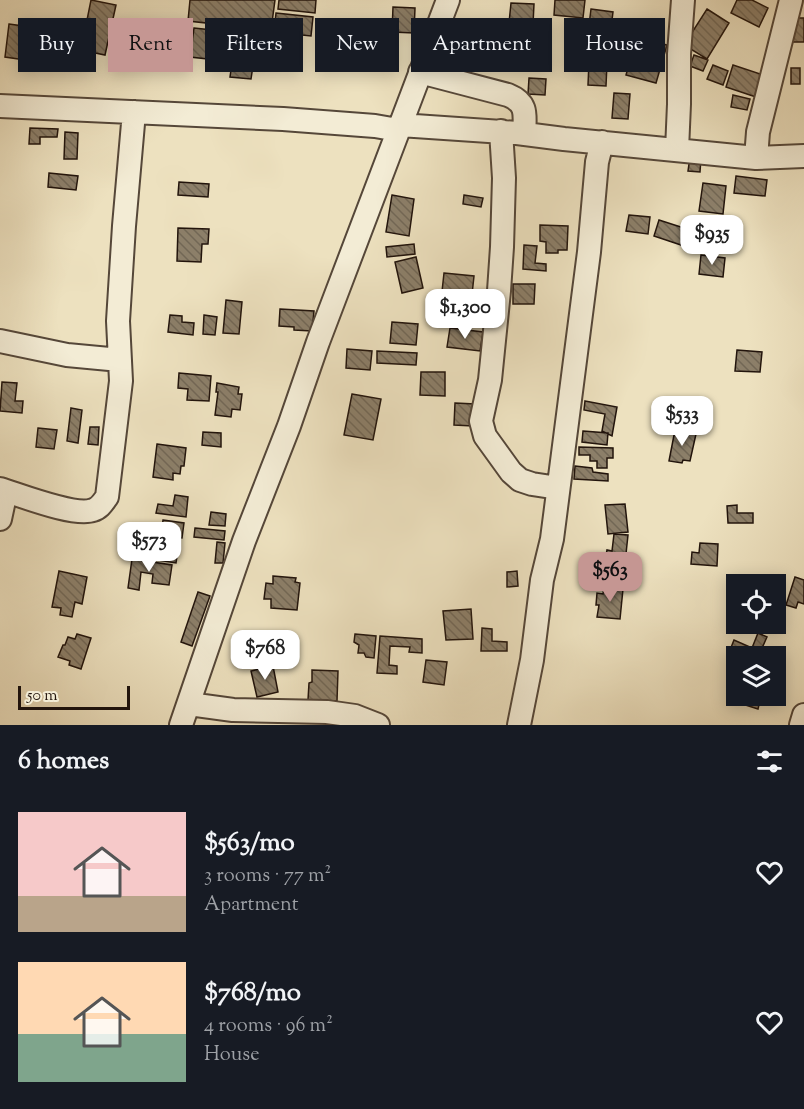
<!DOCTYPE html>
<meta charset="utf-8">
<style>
:root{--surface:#171b24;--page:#20242c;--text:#f1f3f6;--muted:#9ea1a6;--accent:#c59692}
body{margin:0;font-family:"Sorts Mill Goudy",serif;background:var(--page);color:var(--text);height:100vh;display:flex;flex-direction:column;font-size:22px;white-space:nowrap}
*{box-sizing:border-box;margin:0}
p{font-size:20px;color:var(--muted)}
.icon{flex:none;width:33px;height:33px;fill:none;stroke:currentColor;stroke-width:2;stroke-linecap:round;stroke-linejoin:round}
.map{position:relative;height:725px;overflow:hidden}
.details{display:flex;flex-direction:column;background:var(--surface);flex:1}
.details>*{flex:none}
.hud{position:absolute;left:18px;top:18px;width:768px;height:54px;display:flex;gap:12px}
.buttons{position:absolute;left:726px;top:574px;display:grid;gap:12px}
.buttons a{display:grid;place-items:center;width:60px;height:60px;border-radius:0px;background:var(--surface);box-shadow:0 3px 15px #0003;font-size:30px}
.scale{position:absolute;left:18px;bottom:15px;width:112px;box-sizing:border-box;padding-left:6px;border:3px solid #22140c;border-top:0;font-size:16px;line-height:21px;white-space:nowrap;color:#22140c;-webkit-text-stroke:4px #f3ecd5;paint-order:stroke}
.price{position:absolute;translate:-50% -51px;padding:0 14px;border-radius:12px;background:#fff;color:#222;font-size:20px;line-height:39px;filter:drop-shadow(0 2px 3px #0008)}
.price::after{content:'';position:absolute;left:50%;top:36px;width:18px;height:14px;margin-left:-9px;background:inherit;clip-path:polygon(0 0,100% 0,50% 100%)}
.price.selected{background:var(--accent);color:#111}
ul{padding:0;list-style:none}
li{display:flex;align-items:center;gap:18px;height:150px;padding:0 18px}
li span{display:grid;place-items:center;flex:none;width:168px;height:120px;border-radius:0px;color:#555}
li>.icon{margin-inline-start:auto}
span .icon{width:72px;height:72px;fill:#fffc;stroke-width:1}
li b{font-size:26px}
h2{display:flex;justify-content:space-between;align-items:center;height:72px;padding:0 18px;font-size:26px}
.chip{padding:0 21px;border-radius:0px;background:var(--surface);box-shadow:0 3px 15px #0003;font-size:21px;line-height:54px}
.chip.selected{background:var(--accent);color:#111}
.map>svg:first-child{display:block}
</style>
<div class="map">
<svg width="804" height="725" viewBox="0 0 804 725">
<defs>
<pattern id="building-back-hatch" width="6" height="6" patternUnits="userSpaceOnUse" patternTransform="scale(1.5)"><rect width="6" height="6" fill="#8c7f69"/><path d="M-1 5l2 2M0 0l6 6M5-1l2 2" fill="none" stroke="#726755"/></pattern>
</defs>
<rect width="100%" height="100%" fill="#ede1bf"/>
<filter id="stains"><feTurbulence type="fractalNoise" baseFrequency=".00333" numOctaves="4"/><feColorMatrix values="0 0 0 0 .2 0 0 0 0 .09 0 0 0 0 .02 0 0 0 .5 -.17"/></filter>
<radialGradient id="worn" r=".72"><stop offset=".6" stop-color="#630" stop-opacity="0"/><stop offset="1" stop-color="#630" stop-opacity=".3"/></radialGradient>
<path fill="url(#building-back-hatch)" stroke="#22140c" stroke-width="1.5" d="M91 0 116 5 105 55 81 50Z
M190 0H275L271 30 188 21Z
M279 0H316L315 13 278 9Z
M555 0H585L583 18 554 15Z
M737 0H752L768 8 759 27 731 13Z
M511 3 534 4 533 24 509 23Z
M393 7 415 8 414 33 392 32Z
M591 9 613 12 611 28 589 25Z
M707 9 729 23 707 59 684 45Z
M276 13 313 17 311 36 274 32Z
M792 18H804V42H792Z
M322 23 348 25 347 40 322 39Z
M9 24 30 27 25 60 5 57Z
M194 28 221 31 220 36 229 37 226 61 190 57Z
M637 37 667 45 656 83 626 75Z
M235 43 256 46 251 79 230 77Z
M694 55 708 60 703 71 690 66Z
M589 62 607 63 606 86 588 85Z
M713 65 728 71 723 85 707 79Z
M733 65 766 76 759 98 726 87Z
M791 68H800V84H791Z
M529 78 546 79 545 95 528 94Z
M614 93 630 94 628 119 612 118Z
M733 95 750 99 747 110 731 107Z
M30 128 58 129 57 137H40V144H29Z
M65 132 78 133 77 159H64Z
M690 157 701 158 700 172 688 171Z
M49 173 78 176 76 190 48 187Z
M736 176 767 180 765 196 734 193Z
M179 182 209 184 208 197 178 195Z
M703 183 726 186 723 214 699 211Z
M392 195 414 199 409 236 386 232Z
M464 195 483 198 481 207 463 204Z
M629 215 650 217 648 234 626 231Z
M659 220 687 229 681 245 654 236Z
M540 225 568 226 567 250H558V253H546V242L540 241Z
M178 228 209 229 208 244H202L201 262 177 261Z
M414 244 415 254 387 257 386 247Z
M524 245 537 246 535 263 546 264V271L523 269Z
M701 255 725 258 723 277 699 274Z
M416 257 423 288 402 293 395 262Z
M444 273 474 276 471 304 441 301Z
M513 284H535L534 304H513Z
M226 300 242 302 239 334 223 333Z
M467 307H489V319H467Z
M280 309 314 311 312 331 294 330V327L279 326Z
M170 315 182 316V322L194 323 193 335 168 332Z
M204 315 217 317 215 335 203 334Z
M392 322 418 324 416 345 390 343Z
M450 328 483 332 480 351 447 347Z
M347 349 372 351 370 370 346 368Z
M737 350 762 352 760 372 735 371Z
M377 351 417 353 416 365 377 363Z
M421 372H445V396L420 395Z
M179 373 211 376 209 401 187 400 188 389 178 388Z
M2 382 17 383 15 401H23L22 413 0 411Z
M217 383 239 387 238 394H242L240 410 232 409 231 417 215 415 218 392H216Z
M352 394 381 399 373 440 344 435Z
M585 401 617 407 612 436 602 431 605 414 584 410Z
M455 403 475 404 473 426 454 425Z
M71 408 82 410 78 443 67 441Z
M90 427H99L98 445 88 444Z
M38 428 57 430 54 449 36 447Z
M675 430 696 434 690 461 683 460 682 463 669 461Z
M583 431 608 433 607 445 582 442Z
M203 432 221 433V447L202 445Z
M157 444 186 448 184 466H181L180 474 173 473V480L153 477Z
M579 447 613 448V458H607V468H597V461H590V455H579Z
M575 466 592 468 593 472 608 474V481L574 479Z
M175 495 188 497 186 517 156 513 158 504 173 506Z
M625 504 628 532 608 534 605 505Z
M737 505V513H753V523H728L727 506Z
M211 512 226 514 225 526 209 525Z
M163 520 184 523 182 538 171 537 172 529 162 528Z
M195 528 225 531 224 540 194 537Z
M614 534 628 535 625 563 605 561 607 550 612 551Z
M160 539 179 542 176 563 132 556 134 545 159 549Z
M217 542 225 543 223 563H215Z
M700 543 718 544 717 566 691 564 692 552 699 553Z
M132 559 172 565 169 585 152 583 153 574 141 572 139 590 128 588Z
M59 571 87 577 82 604 75 602 72 617 60 615 61 608 52 607Z
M517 571 518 586 507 587V572Z
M273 576 296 578 295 582 300 583 297 610 271 608V599H264L266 583 273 584Z
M795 577 804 580V604L798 602 796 608 786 605Z
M604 587 623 589 620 619 597 617 599 605H596L597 593 603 594Z
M198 592 210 596 192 646 181 642Z
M471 609 473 639 446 640 443 611Z
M482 628 492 629V641L507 642V651H481Z
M758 633 767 637 758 657H736V658L728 655 734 640 752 648Z
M77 634 91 638 81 669 69 665 70 661 58 657 63 645H65L68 637 75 639Z
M355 634 376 636 374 658 366 657 364 653H358L359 645 354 642Z
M380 636 422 639V653L409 652 410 647 390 646 389 665 397 666V674L377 673Z
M426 660 447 662 444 685 423 682Z
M273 666 278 692 257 697 251 671Z
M312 670 338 671 337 701 308 700 309 683 312 682Z
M738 696H761L758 709 736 702Z"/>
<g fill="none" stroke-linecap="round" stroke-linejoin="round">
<g stroke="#554739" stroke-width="26">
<path id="minor" d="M420 72 508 95C528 103 525 115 524 134
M0 106 283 119 375 126 398 130
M400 125 517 133 564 139 756 158 804 156
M501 131 504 178 502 247 499 291 490 380 481 421 485 436 511 472 520 480 532 484 558 488
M677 150 679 104V54L683 0
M756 158 758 132 791 0
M0 341 67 355 120 360
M0 489C20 495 75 517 93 510 100 508 103 502 107 497L121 381 118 321 124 226 134 112
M0 519 6 491
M189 704 233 710 327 712 355 716 378 725
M181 725 244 541 289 426 318 342 448 0
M519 725 532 660 542 580 552 539 589 252 597 162 602 142
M801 725 804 715"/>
</g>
<use href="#minor" stroke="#f3ecd5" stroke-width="22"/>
</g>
<rect width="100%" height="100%" filter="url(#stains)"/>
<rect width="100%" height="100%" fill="url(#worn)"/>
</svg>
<div class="buttons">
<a><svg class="icon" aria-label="locate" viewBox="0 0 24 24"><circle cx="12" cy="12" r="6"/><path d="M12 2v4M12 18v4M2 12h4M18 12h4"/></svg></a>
<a><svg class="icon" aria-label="layers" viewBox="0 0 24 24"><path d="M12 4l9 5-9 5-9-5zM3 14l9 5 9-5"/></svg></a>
</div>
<div class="scale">50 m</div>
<b class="price" style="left:712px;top:266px">$935</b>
<b class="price" style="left:465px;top:340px">$1,300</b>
<b class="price" style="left:682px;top:447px">$533</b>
<b class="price" style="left:149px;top:573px">$573</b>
<b class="price selected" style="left:610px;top:603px">$563</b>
<b class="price" style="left:265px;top:681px">$768</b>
<div class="hud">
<a class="chip">Buy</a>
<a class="chip selected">Rent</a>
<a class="chip">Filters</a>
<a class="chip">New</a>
<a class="chip">Apartment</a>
<a class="chip">House</a>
</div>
</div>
<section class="details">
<h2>6 homes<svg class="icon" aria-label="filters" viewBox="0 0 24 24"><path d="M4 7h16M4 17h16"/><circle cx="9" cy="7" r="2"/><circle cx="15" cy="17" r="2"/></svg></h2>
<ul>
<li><span style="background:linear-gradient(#f6c9c9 70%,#b9a48a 0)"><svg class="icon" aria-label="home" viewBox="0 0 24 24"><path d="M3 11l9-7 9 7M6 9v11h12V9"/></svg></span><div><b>$563/mo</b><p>3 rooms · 77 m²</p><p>Apartment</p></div><svg class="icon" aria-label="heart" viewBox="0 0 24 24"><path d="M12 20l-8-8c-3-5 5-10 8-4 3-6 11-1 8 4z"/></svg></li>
<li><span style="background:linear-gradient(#ffd9b3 60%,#7fa58c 0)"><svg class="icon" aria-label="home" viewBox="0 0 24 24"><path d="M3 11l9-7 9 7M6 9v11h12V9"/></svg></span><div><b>$768/mo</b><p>4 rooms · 96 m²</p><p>House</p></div><svg class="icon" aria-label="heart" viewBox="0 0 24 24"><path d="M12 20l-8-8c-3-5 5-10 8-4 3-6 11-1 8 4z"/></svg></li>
</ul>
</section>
